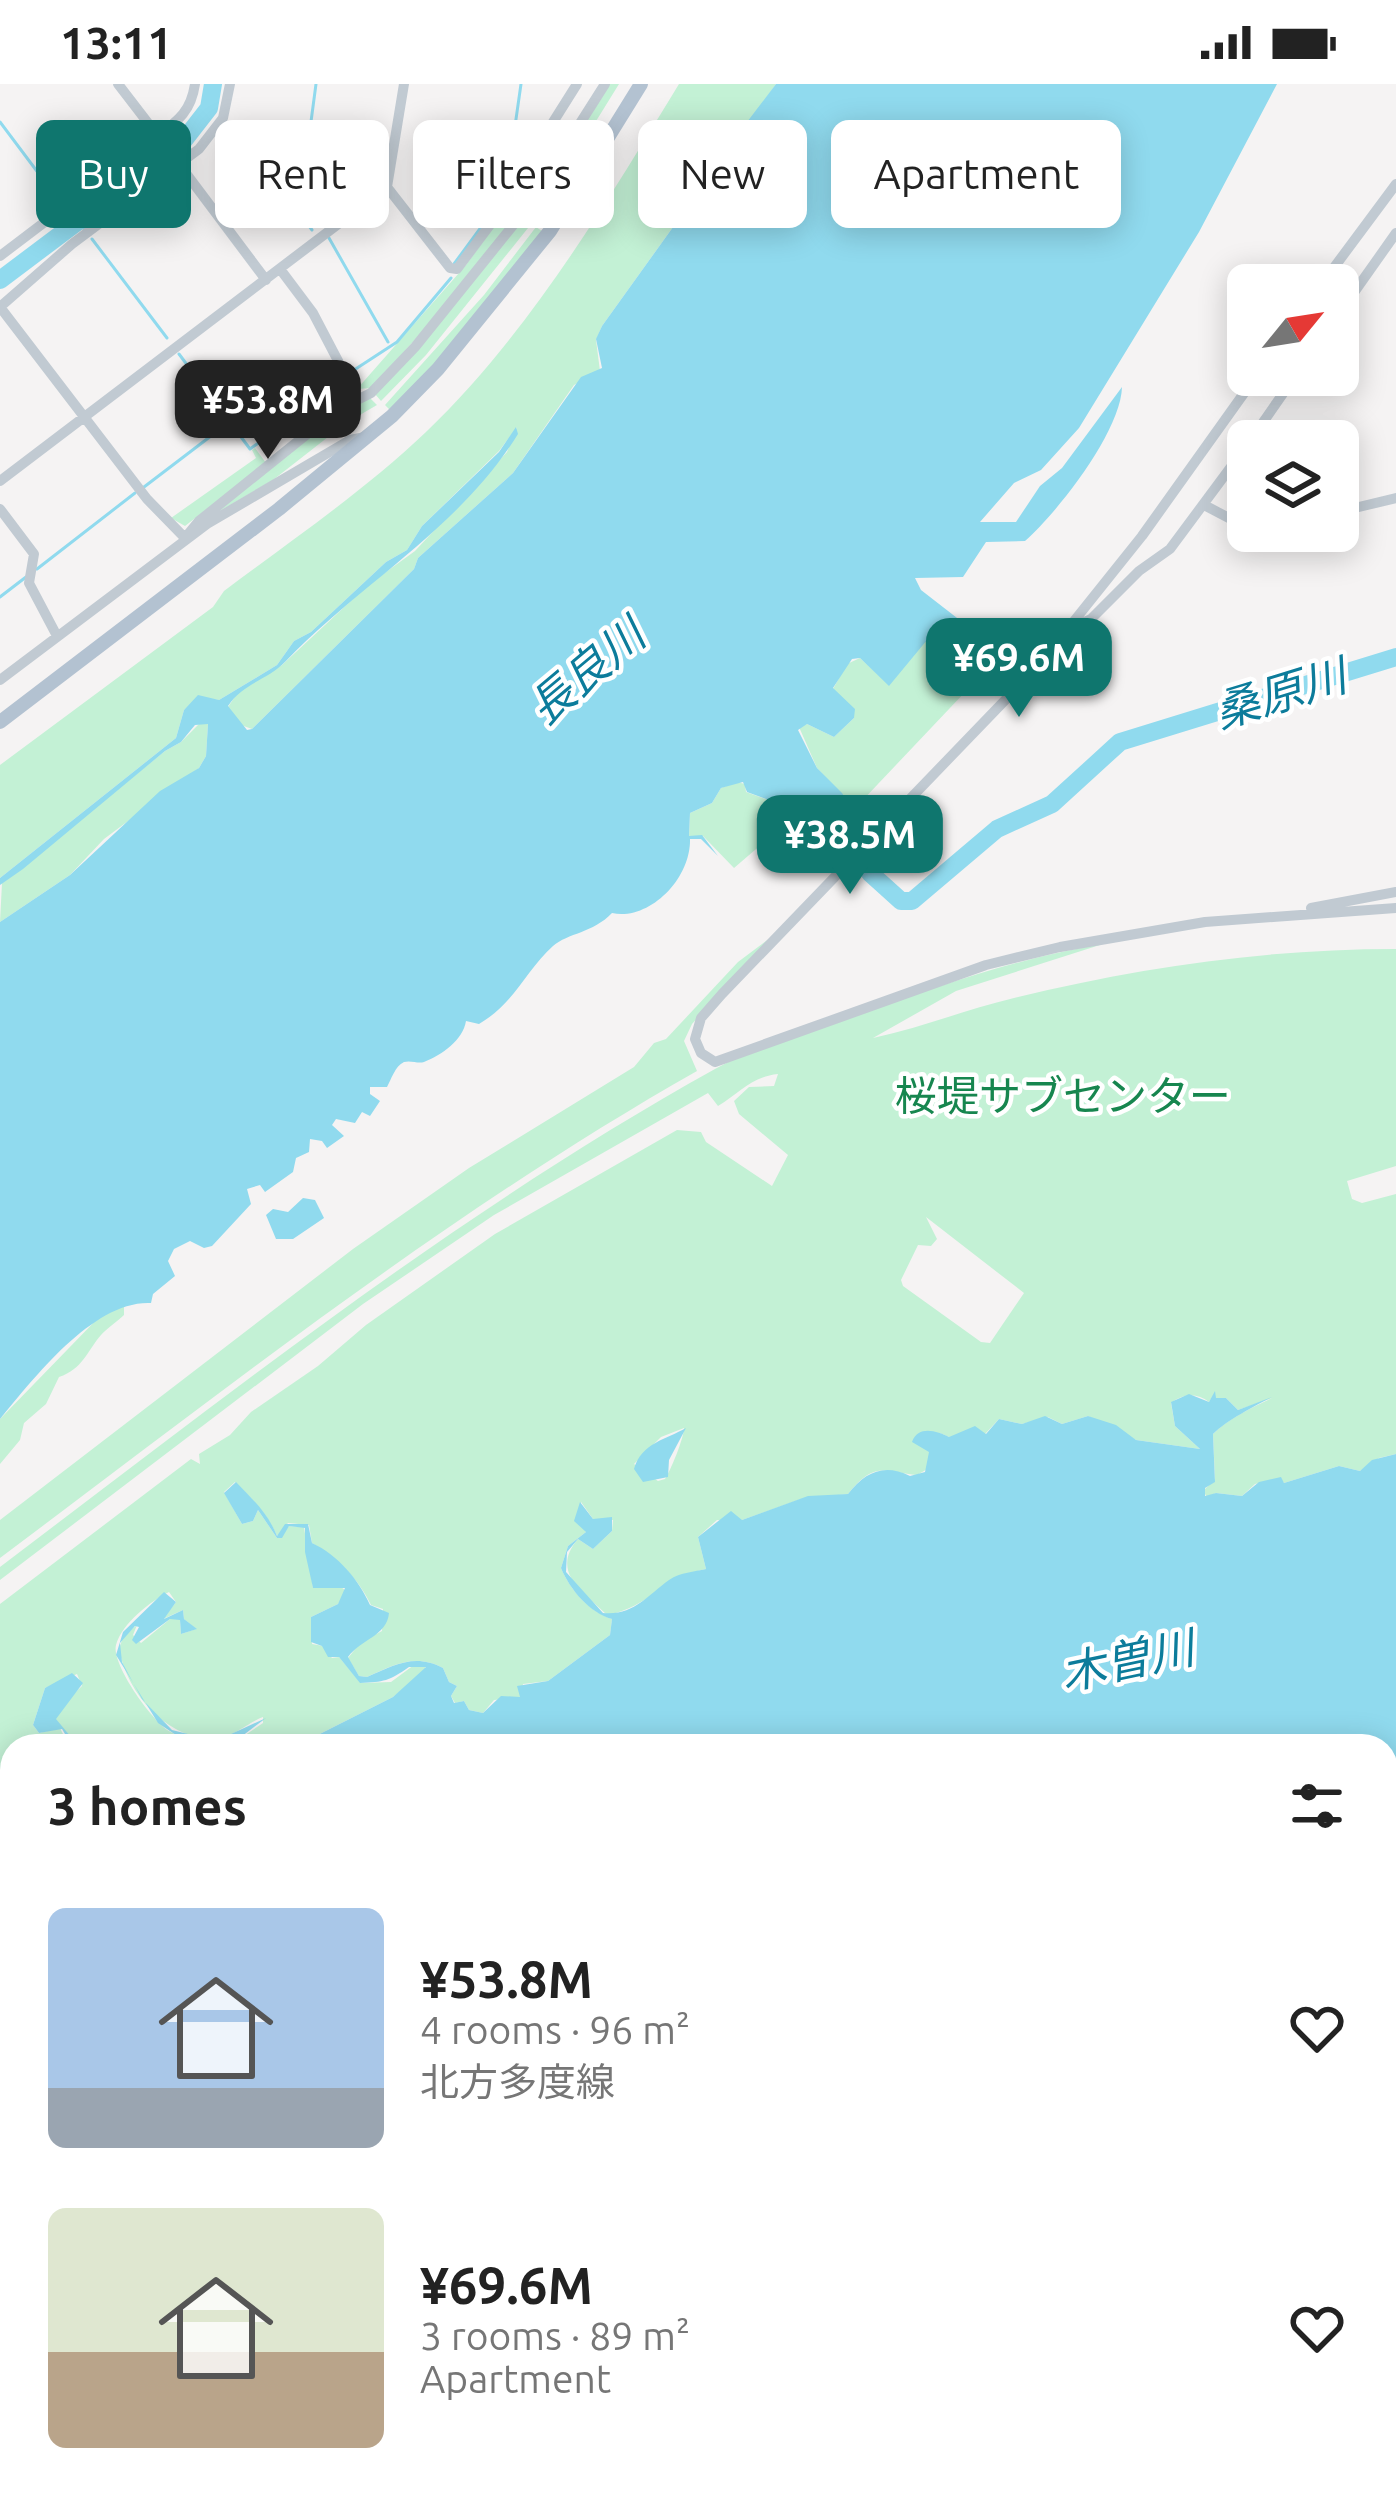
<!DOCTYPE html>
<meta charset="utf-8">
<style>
:root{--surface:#fff;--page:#f2f2f2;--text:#222;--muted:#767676;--accent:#0f766e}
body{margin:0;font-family:Ubuntu,"Noto Sans JP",sans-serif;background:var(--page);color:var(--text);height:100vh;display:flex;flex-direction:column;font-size:45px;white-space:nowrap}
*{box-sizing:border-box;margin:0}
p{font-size:39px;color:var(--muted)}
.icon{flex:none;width:66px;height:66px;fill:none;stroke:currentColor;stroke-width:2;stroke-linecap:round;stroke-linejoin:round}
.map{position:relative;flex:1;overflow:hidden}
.drawer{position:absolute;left:0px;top:1650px;width:1398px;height:771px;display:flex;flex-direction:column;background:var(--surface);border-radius:36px 36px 0 0;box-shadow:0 6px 30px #0003}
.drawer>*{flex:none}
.banner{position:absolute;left:36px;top:36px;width:1326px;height:108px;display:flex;gap:24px}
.needle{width:78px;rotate:60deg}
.buttons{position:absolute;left:1227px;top:180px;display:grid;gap:24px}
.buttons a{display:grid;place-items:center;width:132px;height:132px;border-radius:18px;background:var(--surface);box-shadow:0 6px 30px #0003;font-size:60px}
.price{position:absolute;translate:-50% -102px;padding:0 27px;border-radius:24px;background:var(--accent);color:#fff;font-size:39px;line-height:78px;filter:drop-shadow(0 3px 6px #0008)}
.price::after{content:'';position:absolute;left:50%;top:72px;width:36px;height:27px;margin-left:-18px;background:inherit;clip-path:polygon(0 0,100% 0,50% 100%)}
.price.selected{background:#222;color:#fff}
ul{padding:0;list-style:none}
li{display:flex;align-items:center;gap:36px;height:300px;padding:0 48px}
li span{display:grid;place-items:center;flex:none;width:336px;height:240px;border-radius:18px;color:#555}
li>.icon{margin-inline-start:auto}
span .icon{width:144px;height:144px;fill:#fffc;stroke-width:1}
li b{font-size:51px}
h2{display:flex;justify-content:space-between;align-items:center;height:144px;padding:0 48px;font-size:51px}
.tag{padding:0 42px;border-radius:18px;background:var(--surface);box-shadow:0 6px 30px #0003;font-size:42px;line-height:108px}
.tag.selected{background:var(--accent);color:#fff}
.status{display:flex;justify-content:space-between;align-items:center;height:84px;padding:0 60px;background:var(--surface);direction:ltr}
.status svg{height:33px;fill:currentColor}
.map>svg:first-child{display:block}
</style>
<div class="status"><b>13:11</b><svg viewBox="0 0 49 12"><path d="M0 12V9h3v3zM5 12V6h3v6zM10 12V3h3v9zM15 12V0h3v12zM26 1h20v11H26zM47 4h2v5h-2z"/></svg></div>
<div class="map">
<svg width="1396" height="2419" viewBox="0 0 1396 2419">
<rect width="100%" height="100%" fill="#f5f3f3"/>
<path fill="#c3f1d5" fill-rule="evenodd" d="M608 0H619L536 134 527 128Z
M679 0H776L742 49 736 68 724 72 602 242 596 256 600 287 574 301 513 389 418 474 414 485 252 645 241 641 228 623 238 608 282 581 368 501 415 467 507 368 517 343 499 367 422 442 407 466 386 478 311 548 294 557 277 581 219 616 197 614 184 626 176 654 0 794V681L213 523 224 507C292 456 364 407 426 348 529 249 605 121 679 0Z
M509 122 519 129 473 190 372 304 357 305 466 181Z
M524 133 532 139 426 271 381 317 375 310Z
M536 143 542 147 434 281 390 326 385 321 484 211Z
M370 314 377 321 346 339 273 396 206 435 340 329Z
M255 364 266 379 185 442 171 434 256 374 252 366Z
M930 549 983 580 985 587 860 719 850 720 817 684 799 643 807 640 834 653 854 634 833 605 847 580 860 574 889 601Z
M202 637 208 640 206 672 199 684 104 755 70 791 0 838 2 799 165 667 181 658Z
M737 698 745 700 746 708 777 719 821 762 800 786 769 754 734 784 703 752 689 753 690 729 712 719 721 704Z
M770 854 692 940 684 957 697 987C450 1127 227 1304 0 1474V1436L353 1165 469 1084 634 983 654 959 666 955 738 878Z
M1103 860 956 907 873 954C921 944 967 925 1014 914 1140 883 1267 865 1396 865V1082L1347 1097 1352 1115 1362 1119 1396 1110V1370L1379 1374 1360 1387 1339 1382 1284 1399 1280 1394 1255 1400 1242 1412 1216 1409 1207 1413 1203 1407 1215 1395 1213 1350C1229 1334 1252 1324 1272 1314L1238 1326 1226 1314H1215V1309L1209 1318C1197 1309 1184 1309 1171 1319L1175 1342 1200 1365 1136 1356 1088 1332 1062 1340 1048 1333 1022 1340 999 1335 985 1350 949 1353 940 1349 929 1368V1384L917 1391C884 1387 874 1377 848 1410L801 1415 742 1436H717L698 1453 706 1485C664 1493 648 1524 607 1531 585 1509 549 1489 578 1455L593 1465 612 1447 613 1436 593 1435 581 1418 578 1432 586 1448 568 1462 561 1484C570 1506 590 1528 612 1535L610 1551 548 1597 523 1600 520 1613 494 1616 483 1629 469 1626 464 1617 455 1619 451 1612 457 1602 449 1598 443 1584C415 1569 393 1581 367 1593L359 1592 348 1574 361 1558 382 1547 383 1525 371 1521C359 1495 337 1474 312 1459L309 1441 288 1439 277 1452C267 1429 252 1415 235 1398L224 1408 242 1440 253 1437 258 1426 277 1454 289 1442 304 1443 313 1504 340 1502 346 1507 338 1520 311 1533 312 1560 323 1562 332 1574 339 1573 361 1599 391 1598 414 1581 425 1582 426 1587 393 1613 296 1662H229L263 1639V1633C249 1638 227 1657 213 1656 166 1653 128 1611 119 1565L123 1553 137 1541 133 1551 141 1559 170 1535H180L181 1550 196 1545 184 1535 183 1526 163 1535 176 1518 169 1508C151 1517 122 1539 116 1561 111 1580 152 1637 169 1647 180 1654 192 1655 205 1655L210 1662H68L71 1653 55 1636 63 1620 82 1602 77 1590 45 1604 33 1641 39 1649 60 1644 67 1658 63 1662H12V1716L0 1727V1520L191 1375 200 1380 199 1370 230 1351 251 1328 318 1282 366 1241 495 1150 677 1046 701 1048 706 1058 772 1102 788 1071 739 1030 734 1017 749 1003 774 1002 778 990C751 993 740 1009 718 1022L708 1009 494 1131 363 1220 0 1496V1483C231 1308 461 1126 715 985 759 961 811 946 859 930 939 902 1018 874 1103 860ZM926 1133 1024 1209 990 1259 981 1258 903 1202 901 1196 918 1161 931 1162 937 1155ZM684 1344C684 1354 670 1388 665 1395L658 1397 634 1380 661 1353Z
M124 1220V1231C117 1238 107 1244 101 1251 87 1267 83 1285 59 1293L46 1320 24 1339 20 1356 0 1380V1335L101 1231Z
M99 2409H287L272 2419H93Z"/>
<path fill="#90daee" d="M776 0H1277L1199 148 1079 344 1041 386 1014 399 980 438H1016L1040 402 1062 384 1122 303C1121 347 1058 428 1025 457L986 458 963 493 915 494 921 506 997 565 992 572 1008 585 1005 591 988 576 983 580 932 550 889 602 860 574 852 575 833 604 855 625 854 634 834 653 807 640 798 646 817 684 842 709 856 731 845 727 836 737 843 753 835 762H821L777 719 747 708 743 698 721 704 712 719 690 729 689 752 702 751 718 772 701 755H690C691 795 649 837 612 829 593 849 568 849 553 862 526 886 515 919 479 940L466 937C463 956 442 971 424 978 418 980 411 976 404 978 395 982 391 996 387 1003H370V1010L380 1017 370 1032 362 1028 355 1039 336 1035 332 1041 344 1052 327 1064 322 1057 310 1055 309 1068 296 1074 293 1088 265 1108 260 1101 247 1105 251 1120 212 1162 204 1164 190 1157 174 1165 168 1177 175 1192 153 1210 151 1219C94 1216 35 1293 0 1335V838L70 791 160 707 199 684 206 672 208 640 195 641 181 658 165 667 23 785 0 801V794L176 654 184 626 198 611 219 616 277 581 294 557 311 548 386 478 407 466 422 442 499 368 516 343 518 350C460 444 361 499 286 577 268 596 243 599 228 622L247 646 252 645 414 485 418 474 513 389 581 293 602 284 596 255 602 242 724 72 736 68 744 42Z
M303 1114 315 1116 324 1134 293 1155H276L266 1131 273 1125 288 1128Z
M1215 1307 1216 1314H1226L1238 1326 1272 1313C1255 1322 1227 1336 1213 1350L1215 1398 1205 1404V1412L1216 1409 1242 1412 1259 1398 1281 1393 1284 1399 1339 1382 1360 1387 1372 1376 1396 1370V1807L1386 1808V1662H296L393 1613 426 1583H409C389 1597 384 1598 360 1599L339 1573H328L322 1562 311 1558V1533L338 1520 345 1504H313L305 1468V1444L289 1442 282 1454H277L258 1426 253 1437 242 1440 224 1409 236 1398C253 1416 268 1429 277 1452L285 1440H308L312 1459C338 1471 359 1496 370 1521L389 1529C387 1552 361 1555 348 1573L359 1592 367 1593C394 1581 415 1569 443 1584L449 1598 457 1602 451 1612 454 1619 464 1617 469 1626 483 1629 501 1612 520 1613 517 1602 548 1597 610 1551 612 1535C590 1529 570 1506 561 1484L568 1462 586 1448 574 1437 580 1418 593 1435 612 1433V1447L593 1465 578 1455 567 1468 566 1488 603 1529C633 1532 647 1512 669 1496 681 1488 694 1488 706 1485L698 1453 731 1427 742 1436 808 1412 848 1410C865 1388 884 1379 910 1392L925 1388 929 1368 912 1358C918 1341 937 1347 949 1353L975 1342 986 1350 999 1335 1022 1340 1045 1332 1062 1340 1088 1332 1116 1341 1136 1356 1200 1365 1175 1342 1171 1318 1189 1310 1209 1318Z
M686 1344 669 1376 668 1393 643 1398 634 1385C641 1359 667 1355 686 1344Z
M164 1508 176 1518 164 1535 183 1526 184 1535 197 1545 181 1550 180 1536 170 1535 136 1560 132 1556 139 1543 135 1542 120 1559 122 1578 142 1615 172 1646 216 1657 266 1634 229 1662 176 1651 158 1639 116 1571 123 1548Z
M72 1589 83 1599 56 1635 71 1653 70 1660 63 1662 68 1655 62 1645 39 1649 33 1641 45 1604Z
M12 1822V2409H99L93 2419H0V1831Z"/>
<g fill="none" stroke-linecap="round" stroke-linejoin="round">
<path stroke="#90daee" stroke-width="3" d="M0 38 60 118
M226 46 308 56
M512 96 508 91 521 0
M78 136 84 145
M312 146 299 128 316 0
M329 154 388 258
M92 155 167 254
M454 180 515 97
M179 270 250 365 342 298
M351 288 397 258 451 194
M144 403 228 339
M37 485 135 409
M0 513 26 493
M1386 2071 1396 2061
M1386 2255 1396 2251
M666 2409 668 2419
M695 2409 699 2419
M791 2409 795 2419
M920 2409 925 2419
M572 2416V2419
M1000 2419 1023 2409"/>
<path stroke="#90daee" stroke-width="18" d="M0 196 181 60 209 24 213 0
M870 789 901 817H912L997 745 1052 720 1120 658 1396 573"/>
<path stroke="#c1cad2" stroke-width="10" d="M118 0 158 52C179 36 191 27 195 0
M179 80 266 196
M387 103 450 184 457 185 522 98 521 89 577 0
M0 172 158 52
M280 185 313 229 358 315
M1321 201 1396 100
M0 223 72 160 199 65 223 34 230 0
M0 223 147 415 185 454
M1338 231 1396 149
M1257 291 1142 452 1038 582 722 910 701 934 695 955 701 969 715 978 986 881 1060 863 1205 838 1396 824
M1250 357 1296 291
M0 397 387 103 404 0
M1206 422 1248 444
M0 425 34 470 29 499 57 552
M1338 428 1396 414
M185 454 199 437 337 326 371 309 415 263 523 129 605 0
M1069 545 1091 535 1139 487 1170 465 1248 360
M0 596 207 440 350 356 365 353
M1311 824 1396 808
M1386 1910H1396
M1386 2097 1396 2100
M480 2409 482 2419
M579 2409V2419
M745 2409 749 2419
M1038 2409 1042 2419
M1373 2409 1377 2419
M293 2419 305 2409
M421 2419 420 2414 437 2409
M546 2419 569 2409"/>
<path stroke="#b3c2d1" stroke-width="14" d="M0 638 279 425 392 332 438 285 550 147 641 0"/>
</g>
<g text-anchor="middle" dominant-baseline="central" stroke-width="9" stroke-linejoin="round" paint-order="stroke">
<g font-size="42" fill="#17864f" stroke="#fff">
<text x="1063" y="1011">桜堤サブセンター</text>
</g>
<g font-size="45" font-style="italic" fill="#0c7c9b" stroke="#fff">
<text transform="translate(586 587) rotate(-40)">長良川</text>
<text transform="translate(1280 609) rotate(-17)">桑原川</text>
<text transform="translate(1127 1576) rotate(-12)">木曽川</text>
</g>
</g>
</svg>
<div class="buttons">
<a><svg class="needle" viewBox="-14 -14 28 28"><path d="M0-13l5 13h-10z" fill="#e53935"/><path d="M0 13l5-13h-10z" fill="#767676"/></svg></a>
<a><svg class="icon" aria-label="layers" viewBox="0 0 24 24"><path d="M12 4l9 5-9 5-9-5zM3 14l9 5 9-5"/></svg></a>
</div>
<b class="price selected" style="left:268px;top:378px">¥53.8M</b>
<b class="price" style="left:1019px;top:636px">¥69.6M</b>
<b class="price" style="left:850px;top:813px">¥38.5M</b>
<div class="banner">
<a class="tag selected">Buy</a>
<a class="tag">Rent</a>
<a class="tag">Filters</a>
<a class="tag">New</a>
<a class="tag">Apartment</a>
</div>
<section class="drawer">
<h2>3 homes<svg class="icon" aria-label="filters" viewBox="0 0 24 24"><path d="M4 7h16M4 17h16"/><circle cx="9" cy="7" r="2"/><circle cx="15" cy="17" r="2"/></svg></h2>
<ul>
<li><span style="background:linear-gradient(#a9c7e8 75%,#9aa5b1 0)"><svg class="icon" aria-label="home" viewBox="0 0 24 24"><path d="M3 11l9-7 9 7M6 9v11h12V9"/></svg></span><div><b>¥53.8M</b><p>4 rooms · 96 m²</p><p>北方多度線</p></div><svg class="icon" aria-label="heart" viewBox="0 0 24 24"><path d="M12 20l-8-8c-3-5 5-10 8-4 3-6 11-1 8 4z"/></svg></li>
<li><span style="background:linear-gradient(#dfe7d0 60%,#b9a48a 0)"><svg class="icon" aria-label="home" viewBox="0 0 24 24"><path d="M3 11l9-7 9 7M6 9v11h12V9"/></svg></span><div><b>¥69.6M</b><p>3 rooms · 89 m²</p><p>Apartment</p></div><svg class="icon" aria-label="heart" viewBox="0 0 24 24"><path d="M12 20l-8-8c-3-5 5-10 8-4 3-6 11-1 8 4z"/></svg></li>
</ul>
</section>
</div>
